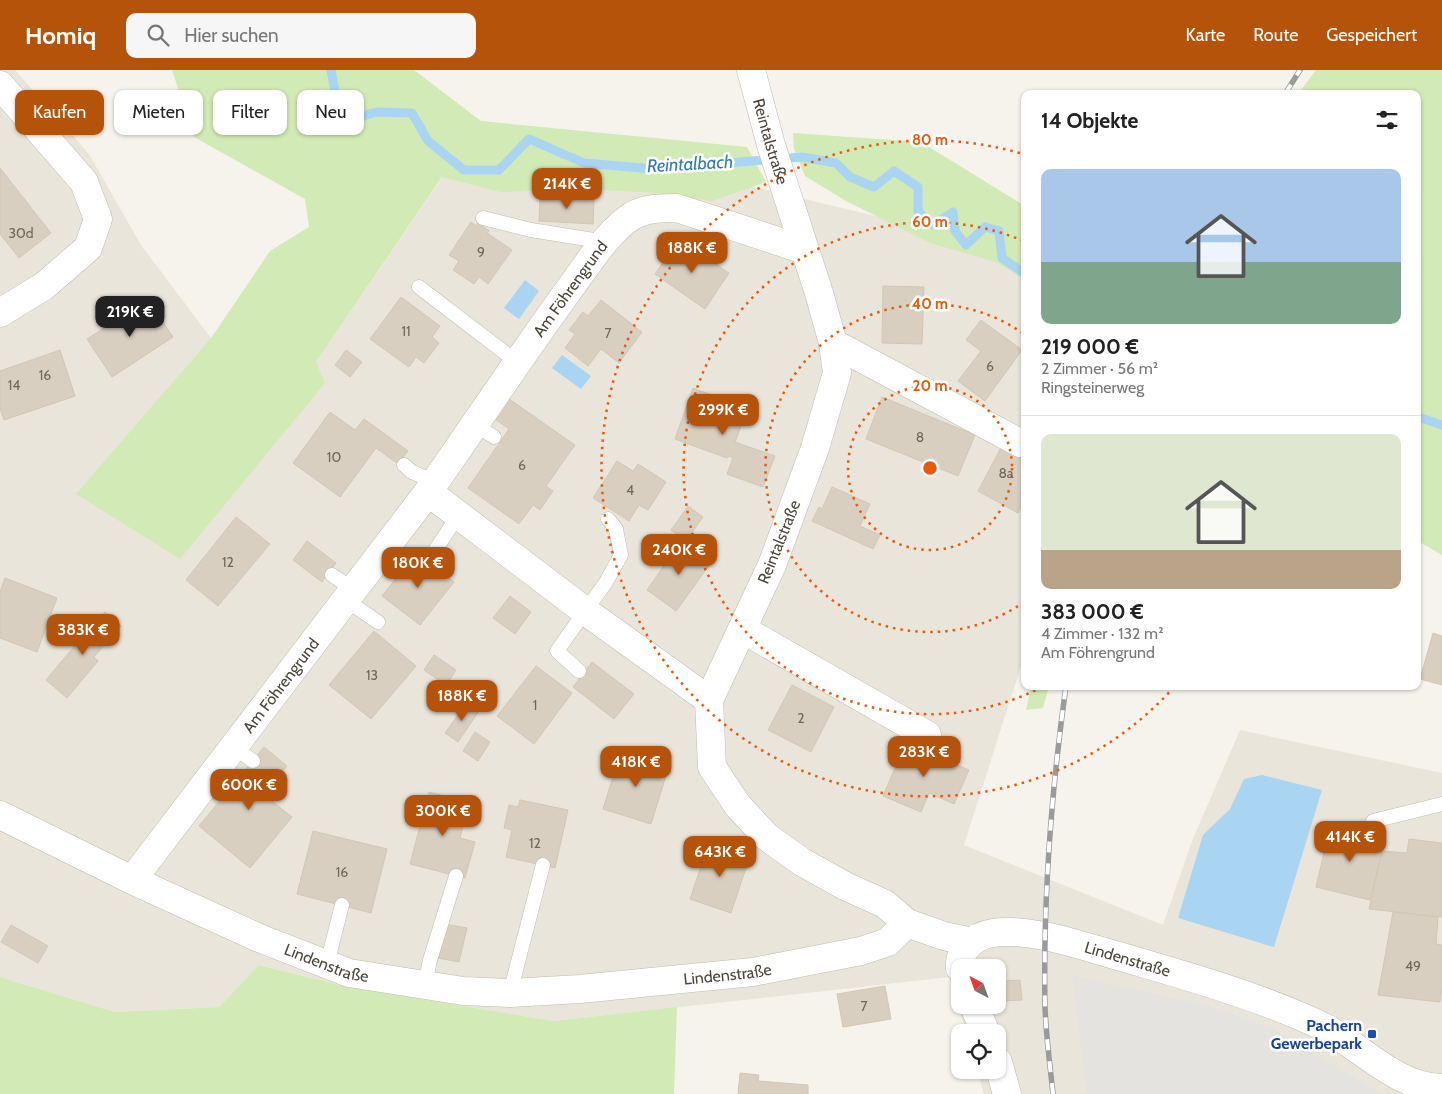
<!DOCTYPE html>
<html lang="de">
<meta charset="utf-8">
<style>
:root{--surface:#fff;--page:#f6f6f6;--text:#222;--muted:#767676;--line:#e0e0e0;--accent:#b45309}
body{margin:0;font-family:Cabin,sans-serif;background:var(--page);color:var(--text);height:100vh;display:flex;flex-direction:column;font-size:19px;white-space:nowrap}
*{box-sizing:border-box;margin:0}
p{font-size:16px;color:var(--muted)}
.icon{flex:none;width:28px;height:28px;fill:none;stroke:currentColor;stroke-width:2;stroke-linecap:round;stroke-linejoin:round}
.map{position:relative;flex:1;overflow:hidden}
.panel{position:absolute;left:1021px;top:20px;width:400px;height:600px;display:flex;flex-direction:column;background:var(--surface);border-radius:10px;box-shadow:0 1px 4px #0004}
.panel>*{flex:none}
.banner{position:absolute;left:15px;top:20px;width:475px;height:45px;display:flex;gap:10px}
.needle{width:32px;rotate:319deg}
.tools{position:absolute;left:951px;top:889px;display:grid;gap:10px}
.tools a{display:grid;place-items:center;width:55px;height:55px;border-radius:10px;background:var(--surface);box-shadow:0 1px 4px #0004;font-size:25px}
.price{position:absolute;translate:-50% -42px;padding:0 11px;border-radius:10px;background:var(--accent);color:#fff;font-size:16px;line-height:32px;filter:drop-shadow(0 1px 2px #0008)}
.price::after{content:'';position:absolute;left:50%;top:30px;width:15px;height:11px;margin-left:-8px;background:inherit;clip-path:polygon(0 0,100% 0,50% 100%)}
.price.on{background:#222;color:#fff}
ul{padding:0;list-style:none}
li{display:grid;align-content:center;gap:10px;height:265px;padding:0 20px}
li+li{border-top:1px solid var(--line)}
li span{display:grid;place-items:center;height:155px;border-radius:10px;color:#555}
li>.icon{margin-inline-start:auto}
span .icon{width:90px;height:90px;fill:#fffc;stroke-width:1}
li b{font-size:21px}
h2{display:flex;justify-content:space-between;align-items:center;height:60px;padding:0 20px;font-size:21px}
.tag{padding:0 18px;border-radius:10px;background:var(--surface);box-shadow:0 1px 4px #0004;font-size:18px;line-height:45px}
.tag.on{background:var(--accent);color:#fff}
header{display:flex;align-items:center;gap:30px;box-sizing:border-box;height:70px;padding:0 25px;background:var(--accent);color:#fff}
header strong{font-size:24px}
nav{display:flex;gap:28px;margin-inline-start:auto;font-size:18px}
.search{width:350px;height:45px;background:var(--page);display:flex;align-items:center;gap:12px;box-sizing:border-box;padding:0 18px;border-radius:10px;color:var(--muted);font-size:19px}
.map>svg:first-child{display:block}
</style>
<header>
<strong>Homiq</strong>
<div class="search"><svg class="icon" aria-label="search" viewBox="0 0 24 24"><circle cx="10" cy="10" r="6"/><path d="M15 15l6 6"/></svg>Hier suchen</div>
<nav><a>Karte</a><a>Route</a><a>Gespeichert</a></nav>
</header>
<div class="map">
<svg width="1442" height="1024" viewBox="0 0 1442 1024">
<rect width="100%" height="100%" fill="#f6f3ec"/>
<path fill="#eae5da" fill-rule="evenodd" d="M0 0H15L89 84 141 175 211 268 77 424 316 292 481 51 1025 182V583L964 775 1163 855 1192 771 1240 660 1442 703V1024H984L977 1000H998V962H966L950 907 554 951 348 917 260 895 219 937 115 942 3 908 0 906ZM960 898H998V935H960Z"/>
<path fill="#d2eab5" d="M172 0H414L481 51 747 77 766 112 712 131 657 123 586 119 500 122 442 107 316 292 325 313 180 489 76 424 211 268 270 181 309 157 305 129 194 67Z
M1316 0H1442V485L1418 471V24H1298Z
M793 63 921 72 1025 136V215L1022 208 996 192 930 173 846 131 805 106 794 79Z
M1031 616H1049L1043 638 1026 640Z
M259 895 348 917 554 951 677 937 674 1024H0V906L3 908 115 942 219 937Z"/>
<path fill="#e5e3e0" d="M1072 905 1209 936 1272 958 1382 1024H1087Z"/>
<path fill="#a9d4f2" d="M525 210 539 221 519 249 504 238Z
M562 285 591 306 581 319 552 298Z
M1262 705 1322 720 1274 877 1178 848 1203 765 1230 739 1244 709Z"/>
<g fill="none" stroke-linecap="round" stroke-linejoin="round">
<path stroke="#a9d4f2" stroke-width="9" d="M331 0 341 53 376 42 412 43 428 71 464 100H499L529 69 584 93 653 99 802 87 836 93 850 107 874 117 894 101 918 117V141L933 155 953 142 955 161 966 175 985 157 999 161 1002 188 1025 204
M1418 347 1442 355"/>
</g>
<path fill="#d8cfc1" stroke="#d3c7b4" d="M0 98 51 163 19 188 0 164Z
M540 127 594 129 593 154 539 151Z
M471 152 476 156 478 153 489 161 487 163 512 180 488 214 479 207 474 214 453 200 459 191 449 185Z
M679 169 729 203 705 239 655 204Z
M883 216 924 217 922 274 882 273Z
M401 227 440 256 432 267 439 273 424 293 416 287 409 297 370 269Z
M148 230 173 267 112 307 87 269Z
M601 230 642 262 619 293 601 279 588 296 565 278 575 264 569 260 583 242 588 246Z
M981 250 1022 280 985 331 958 311 981 281 966 270Z
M60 280 75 326 4 350 0 338V301Z
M346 280 362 292 350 307 335 295Z
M693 318 748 338 735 372 775 386 763 417 727 404 733 388 729 386 727 388 675 369Z
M882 327 975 365 958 406 866 369Z
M509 329 575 375 546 416 553 421 540 440 533 435 519 454 468 418 509 359 495 349Z
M330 342 355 360 364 349 408 381 398 394 376 378 340 427 293 393Z
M1003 374 1025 386V430L1018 443 978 421Z
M617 391 633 401 638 394 666 412 648 440 639 435 629 451 593 428Z
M832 417 870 434 860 456 880 465 873 479 812 451 819 437 822 439Z
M688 436 703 447 686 471 671 460Z
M236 447 270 474 218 536 186 510Z
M307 471 336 493 322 512 293 490Z
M681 471 711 493 676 541 647 520Z
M416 483 454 512 420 555 382 526Z
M5 508 57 528 37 582 0 568V522Z
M510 526 531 542 515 564 493 548Z
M105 542 121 556 94 587 98 591 67 628 46 610 77 573 78 574Z
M374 561 416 596 371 649 329 615Z
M1433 563 1442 566V615L1420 609Z
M434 585 456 600 446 615 424 600Z
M592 592 634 624 614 649 573 617Z
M536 596 572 623 534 674 497 646Z
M792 615 834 637 811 682 768 660Z
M467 632 479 641 458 672 445 663Z
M475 662 490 672 478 691 463 681Z
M906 672 969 700 954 734 929 723 921 742 883 726Z
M264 677 287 696 263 724 292 747 250 798 199 756Z
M621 681 669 696 651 754 603 739Z
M429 722 469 732 460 768 475 772 465 808 410 794Z
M520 730 568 740 555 798 506 787 512 760 504 758 509 735 518 737Z
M1330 757 1385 770 1370 830 1316 817Z
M313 761 387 779 371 843 297 824Z
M1409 769 1442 773V847L1369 839 1382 781 1407 783Z
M709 773 750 786 731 843 690 829Z
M1393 842 1438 847 1436 874 1442 875V917L1440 932 1378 925Z
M445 854 467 858 459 892 438 888Z
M11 855 48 876 38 893 1 872Z
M1020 910 1022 930 1004 931 1002 911Z
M885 916 891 949 843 957 837 924Z
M740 1003 759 1005 758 1011 808 1015V1024H738Z"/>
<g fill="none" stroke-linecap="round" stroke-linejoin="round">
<g stroke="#c2bbae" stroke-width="15">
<path id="service" d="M483 148 531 160 606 172
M419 217 517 292
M474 354 494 367
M404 395 412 402 435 412
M436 479 459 444
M332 505 354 520
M346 530 378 552
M579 601 557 581 606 512 621 485 616 459 608 449
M234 677 253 691
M1373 751 1442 734
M327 894 342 835
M425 915 430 890 456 806
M510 923 543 795"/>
</g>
<g stroke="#c2bbae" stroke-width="29">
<g id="minor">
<path id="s1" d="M751 0 771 75 819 223 833 273 837 303 815 378 772 495 709 630 712 697 738 736 767 767 802 792 845 816 885 834 907 853 944 866 972 872"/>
<path d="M0 15 84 112 98 149 88 178 44 216 0 243"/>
<path d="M833 273 1020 373"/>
<path id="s2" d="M428 422C475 355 520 287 568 221 586 197 607 162 632 146 646 138 662 138 677 138L805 180"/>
<path d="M742 559 927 665"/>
<path id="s3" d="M0 745 132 810 259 868 349 903 463 921 510 923 580 919 753 902 861 881 888 872 907 853"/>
<path id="s4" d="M132 810 428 422 585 541 709 630"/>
<path id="s5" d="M960 898C959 878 974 866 993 863 1031 857 1085 877 1122 887 1183 905 1244 922 1302 947 1311 951 1321 955 1329 960 1365 981 1398 1017 1442 1018"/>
<path d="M973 935 986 962"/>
<path d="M998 992 1007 1024"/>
</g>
</g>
<use href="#service" stroke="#fff" stroke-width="14"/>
<use href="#minor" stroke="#fff" stroke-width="28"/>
<g stroke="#9a9a9a" stroke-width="5.5">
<path id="rail" d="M1285 24 1300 0
M1053 1024C1050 995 1046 966 1045 937 1043 830 1051 723 1066 616"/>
</g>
<use href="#rail" stroke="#fff" stroke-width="4" stroke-dasharray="11" stroke-linecap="butt"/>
</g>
<g fill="none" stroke="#e8590c" stroke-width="2.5" stroke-dasharray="2.5 5">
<circle cx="930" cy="398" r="82"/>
<path d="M1024 532A164 164 0 1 1 1024 264"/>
<path d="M1042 617A246 246 0 1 1 1024 171"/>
<path d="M1174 617A328 328 0 1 1 1023 84"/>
</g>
<rect fill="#1a4fb4" stroke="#fff" stroke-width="2" x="1367" y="959" width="10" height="10" rx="2.5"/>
<g text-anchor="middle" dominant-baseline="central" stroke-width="5" stroke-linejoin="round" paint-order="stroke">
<g font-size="14" fill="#6e675b">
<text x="21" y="163">30d</text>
<text x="481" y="182">9</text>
<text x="406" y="261">11</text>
<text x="608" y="263">7</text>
<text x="990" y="296">6</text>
<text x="45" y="305">16</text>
<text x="14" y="315">14</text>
<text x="920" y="367">8</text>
<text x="334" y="387">10</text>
<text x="522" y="395">6</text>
<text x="1006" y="403">8a</text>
<text x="630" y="420">4</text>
<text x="228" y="492">12</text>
<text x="372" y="605">13</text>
<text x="535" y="635">1</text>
<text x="801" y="648">2</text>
<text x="535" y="773">12</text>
<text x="342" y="802">16</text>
<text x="1413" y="896">49</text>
<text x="864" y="936">7</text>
</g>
<g font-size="16" fill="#4b4439" stroke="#fff">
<text stroke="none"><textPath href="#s1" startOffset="74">Reintalstraße</textPath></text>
<text stroke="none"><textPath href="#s2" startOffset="248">Am Föhrengrund</textPath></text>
<text transform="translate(779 472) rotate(-68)">Reintalstraße</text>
<text stroke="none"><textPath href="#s4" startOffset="245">Am Föhrengrund</textPath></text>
<text stroke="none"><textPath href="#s5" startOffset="191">Lindenstraße</textPath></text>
<text stroke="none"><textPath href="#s3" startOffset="359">Lindenstraße</textPath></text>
<text stroke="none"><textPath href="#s3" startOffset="764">Lindenstraße</textPath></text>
</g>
<g font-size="16" font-weight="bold" fill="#164399" stroke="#fff" text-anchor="end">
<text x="1362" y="955">Pachern<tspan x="1362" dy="18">Gewerbepark</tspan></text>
</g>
<g font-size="18" font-style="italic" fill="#2e7ab2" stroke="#fff">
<text transform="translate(690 94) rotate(-3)">Reintalbach</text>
</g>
</g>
<circle cx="930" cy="398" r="8" fill="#e8590c" stroke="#fff" stroke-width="2.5"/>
<g font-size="15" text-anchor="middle" font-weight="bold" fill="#e8590c" stroke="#fff" stroke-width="5" stroke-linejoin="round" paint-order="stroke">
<text x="930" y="75">80 m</text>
<text x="930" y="157">60 m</text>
<text x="930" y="239">40 m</text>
<text x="930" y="321">20 m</text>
</g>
</svg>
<div class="tools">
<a><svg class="needle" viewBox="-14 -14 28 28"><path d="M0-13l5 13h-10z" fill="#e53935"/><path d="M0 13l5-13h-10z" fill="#767676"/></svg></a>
<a><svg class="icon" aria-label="locate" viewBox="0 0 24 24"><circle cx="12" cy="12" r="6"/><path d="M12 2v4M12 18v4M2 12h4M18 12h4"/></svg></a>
</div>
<b class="price" style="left:567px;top:140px">214K €</b>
<b class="price" style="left:692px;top:204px">188K €</b>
<b class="price on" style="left:130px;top:268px">219K €</b>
<b class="price" style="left:723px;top:366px">299K €</b>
<b class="price" style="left:679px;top:506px">240K €</b>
<b class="price" style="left:418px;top:519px">180K €</b>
<b class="price" style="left:83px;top:586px">383K €</b>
<b class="price" style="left:462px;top:652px">188K €</b>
<b class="price" style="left:924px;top:708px">283K €</b>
<b class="price" style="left:636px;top:718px">418K €</b>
<b class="price" style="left:249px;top:741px">600K €</b>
<b class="price" style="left:443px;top:767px">300K €</b>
<b class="price" style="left:1350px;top:793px">414K €</b>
<b class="price" style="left:720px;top:808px">643K €</b>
<div class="banner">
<a class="tag on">Kaufen</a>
<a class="tag">Mieten</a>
<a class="tag">Filter</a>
<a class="tag">Neu</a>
</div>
<section class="panel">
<h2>14 Objekte<svg class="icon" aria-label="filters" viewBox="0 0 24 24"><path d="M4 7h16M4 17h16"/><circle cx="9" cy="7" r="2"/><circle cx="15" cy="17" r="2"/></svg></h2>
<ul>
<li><span style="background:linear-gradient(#a9c7e8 60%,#7fa58c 0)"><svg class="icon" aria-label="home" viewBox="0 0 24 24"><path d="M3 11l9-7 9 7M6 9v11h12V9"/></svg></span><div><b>219 000 €</b><p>2 Zimmer · 56 m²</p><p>Ringsteinerweg</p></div></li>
<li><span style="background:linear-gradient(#dfe7d0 75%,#b9a48a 0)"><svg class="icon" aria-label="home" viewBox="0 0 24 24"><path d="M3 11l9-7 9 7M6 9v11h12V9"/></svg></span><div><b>383 000 €</b><p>4 Zimmer · 132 m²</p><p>Am Föhrengrund</p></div></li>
</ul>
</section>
</div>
